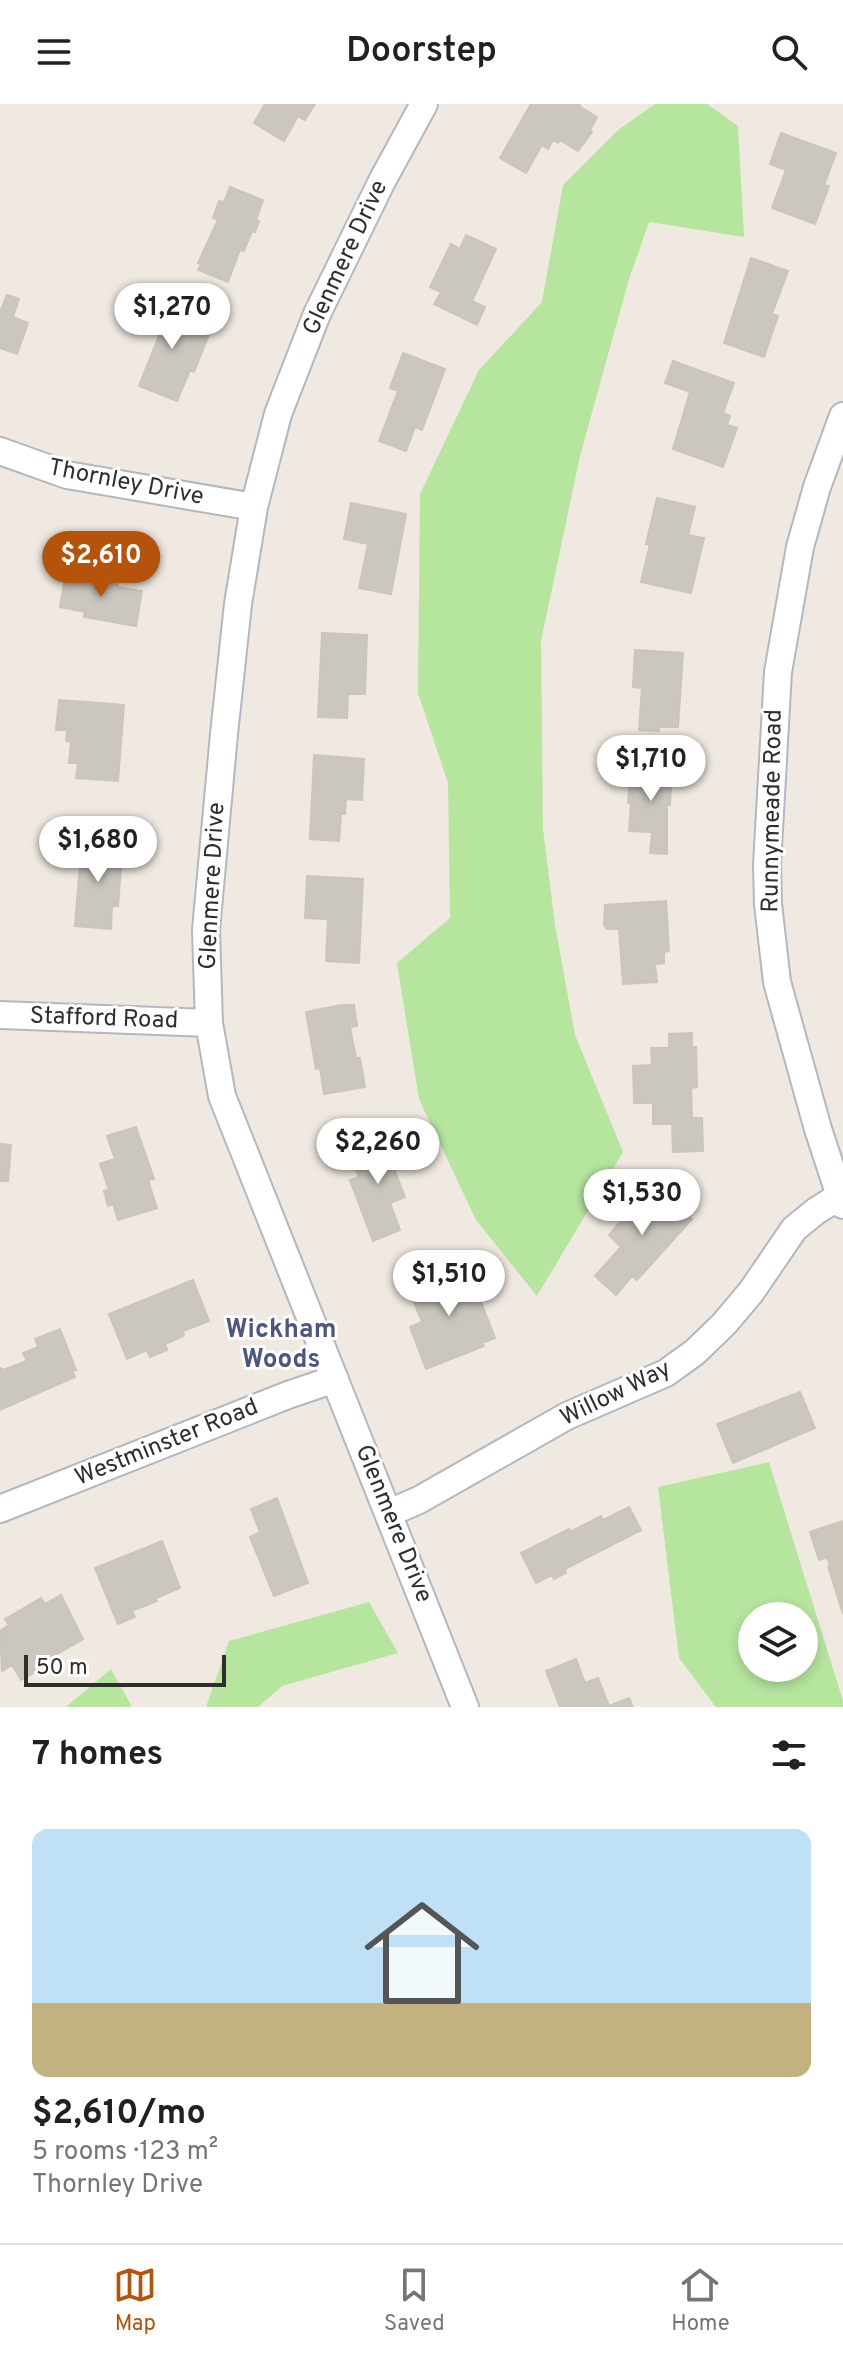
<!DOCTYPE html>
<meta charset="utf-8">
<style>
:root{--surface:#fff;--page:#f6f6f6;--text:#202124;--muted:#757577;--line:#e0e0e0;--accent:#b45309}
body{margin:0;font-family:Overpass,sans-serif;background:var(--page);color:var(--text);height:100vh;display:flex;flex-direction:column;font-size:30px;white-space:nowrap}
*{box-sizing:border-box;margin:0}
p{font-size:26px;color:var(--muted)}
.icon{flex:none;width:44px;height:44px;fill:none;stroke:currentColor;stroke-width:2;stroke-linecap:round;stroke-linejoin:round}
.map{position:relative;height:1603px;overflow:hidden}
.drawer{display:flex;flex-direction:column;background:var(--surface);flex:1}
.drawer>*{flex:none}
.tools{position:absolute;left:738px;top:1498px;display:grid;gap:16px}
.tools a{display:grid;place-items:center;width:80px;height:80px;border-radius:50%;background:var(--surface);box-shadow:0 4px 12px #0003;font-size:40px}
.scale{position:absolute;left:24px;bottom:20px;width:202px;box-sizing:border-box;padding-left:8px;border:4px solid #2e2e2e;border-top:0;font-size:22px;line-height:28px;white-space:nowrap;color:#2e2e2e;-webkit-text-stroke:6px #fff;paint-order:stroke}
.price{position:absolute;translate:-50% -68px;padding:0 18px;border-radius:28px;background:#fff;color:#222;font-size:26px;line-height:52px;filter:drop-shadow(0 2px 4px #0008)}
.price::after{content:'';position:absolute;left:50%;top:48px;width:24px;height:18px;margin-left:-12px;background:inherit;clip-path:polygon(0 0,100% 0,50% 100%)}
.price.active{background:var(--accent);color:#fff}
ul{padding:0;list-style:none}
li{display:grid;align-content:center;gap:16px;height:424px;padding:0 32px}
li span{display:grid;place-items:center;height:248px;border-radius:16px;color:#555}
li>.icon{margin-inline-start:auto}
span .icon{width:144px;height:144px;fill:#fffc;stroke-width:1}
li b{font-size:34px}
h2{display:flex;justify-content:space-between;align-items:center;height:96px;padding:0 32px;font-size:34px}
header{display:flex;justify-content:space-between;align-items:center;height:104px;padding:0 32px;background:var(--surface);font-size:36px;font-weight:600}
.menu{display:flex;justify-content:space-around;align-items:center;height:112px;border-top:2px solid var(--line);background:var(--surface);font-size:22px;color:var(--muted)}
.menu a{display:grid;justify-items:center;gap:4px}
.menu .active{color:var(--accent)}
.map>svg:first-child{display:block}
</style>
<header><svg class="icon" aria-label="menu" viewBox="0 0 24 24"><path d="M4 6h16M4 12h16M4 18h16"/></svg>Doorstep<svg class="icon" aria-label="search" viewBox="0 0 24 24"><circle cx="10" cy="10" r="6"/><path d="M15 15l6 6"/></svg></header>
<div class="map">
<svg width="843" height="1603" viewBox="0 0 843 1603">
<rect width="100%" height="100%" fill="#efe9e1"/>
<path fill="#b6e59e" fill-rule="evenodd" d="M655 0H707L738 22 744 133 649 118 629 175 580 352 541 537 543 725 555 821 575 931 623 1048 537 1192 476 1116 419 995 397 859 450 814 448 679 418 589 420 390 479 266 542 198 563 81 618 26Z
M769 1358 843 1597V1603H716L679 1554 658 1383ZM752 1512H804V1564H752Z
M369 1498 398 1549 282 1582 258 1603H206L229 1537Z
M111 1565 132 1603H66Z"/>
<path fill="#cbc7bf" stroke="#cbc5ba" stroke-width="2" d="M265 0H315L305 16 298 12 284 37 254 19Z
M531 0H580L579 2 597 13 590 26 592 28 578 47 560 36 558 39 553 36 548 45 542 41 526 69 500 54Z
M781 29 836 49 824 81 829 82 815 120 772 104 786 66 770 60Z
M230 83 263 96 256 116 259 117 255 128 252 127 244 147 240 146 228 178 198 166 201 160 198 159 218 116 213 114 219 97 224 98Z
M466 131 496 145 472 197 485 203 477 221 434 200 441 188 430 183 451 140 460 145Z
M751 154 788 167 772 210 778 212 764 253 724 239Z
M7 191 19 195 13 213 28 219 17 250 0 244V208Z
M145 200 211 225 194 268 190 266 177 297 139 282 160 229 137 220Z
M403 249 445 265 422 326 415 323 406 347 379 337 398 287 390 284Z
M673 257 734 279 723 309 730 312 727 321 737 324 723 363 673 345 690 288 665 279Z
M657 394 695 403 688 431 704 434 691 489 641 478 650 440H646Z
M351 399 406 410 391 490 359 484 368 440 344 435Z
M66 467 106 473 105 476 118 478 117 483 142 487 136 522 84 513 85 508 60 503Z
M322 529 367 531 365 590H348L347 614 318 613Z
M635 546 683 549 678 623H659V627L639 626 642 584 633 583Z
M59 596 124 601 118 677 76 674 78 659H69L71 638 66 637 67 626H56Z
M314 651 364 655 362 696 346 695 345 710H341L339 737 310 735Z
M631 660 672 662 670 701H667V750L650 749 652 728 629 727 631 699H628Z
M82 737 123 740 118 802H112L111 825 75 822Z
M307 772 363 775 359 859 326 857 328 815 305 814Z
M666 797 669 847 664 848V859L655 860 657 878 623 880 619 825H607L604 821 605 801Z
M341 901H354L357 922 350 923 356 954H360L365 983 324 990 320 964 316 965 306 908Z
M692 929V943H696L697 983 691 984 692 1014H702L703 1047 673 1048 672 1020H653V999H634L633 962 652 961 651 944H669V930Z
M136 1023 154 1075 148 1076 157 1104 118 1116 113 1100 108 1102 104 1087 109 1086 100 1060 115 1055 107 1032Z
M382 1034 388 1048 401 1043 408 1060 394 1065 405 1093 390 1099 400 1126 373 1137 350 1076 359 1073 349 1047Z
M0 1040 11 1041 8 1077H0Z
M650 1076 674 1098 671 1101 684 1112 686 1110 692 1115 637 1176 632 1172 616 1191 595 1172 621 1143 609 1131 636 1100 632 1096Z
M454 1164 456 1170 465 1167 471 1184 475 1183 495 1234 482 1239 484 1242 426 1265 410 1223 422 1218 410 1188 418 1185 415 1179Z
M193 1176 209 1217 183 1227 184 1232 165 1240 167 1246 150 1253 147 1246 127 1255 109 1210Z
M60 1225 76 1266 72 1267 75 1273 0 1306V1264L3 1266 27 1257 23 1249 38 1243 35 1235Z
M800 1288 815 1324 733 1359 717 1320Z
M277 1394 308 1479 274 1492 250 1433 260 1428 251 1405Z
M629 1403 641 1426 565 1465 566 1469 554 1475 552 1471 536 1479 521 1449 569 1425 570 1428 601 1412 603 1416Z
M843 1417V1510L828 1462 830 1461 827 1453 819 1456 810 1428Z
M162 1437 180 1484 156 1494 157 1497 132 1507 135 1513 118 1520 95 1464Z
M61 1491 83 1535 52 1553 54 1557 21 1576 12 1561 2 1567 0 1527 9 1521 5 1515 41 1494 45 1500Z
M576 1555 585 1579 598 1574 609 1602 629 1594 633 1603H560L546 1567Z"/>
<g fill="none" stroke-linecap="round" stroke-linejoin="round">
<g stroke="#b4b7c1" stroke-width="30">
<path id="minor" d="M424 0 382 77 317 210 278 310 254 403 238 500 224 630 206 826 209 919 222 992 465 1603
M843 312 817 383 800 443 778 568 767 761 768 800 777 878 818 1025 843 1101
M0 347 67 371 254 403
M0 911 209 919
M0 1405 288 1291 335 1275
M389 1409 419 1396 567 1312 666 1269 695 1248 724 1220 751 1188 794 1125 816 1107 840 1092"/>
</g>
<use href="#minor" stroke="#fff" stroke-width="26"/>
</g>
<g text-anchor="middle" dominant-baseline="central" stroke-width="6" stroke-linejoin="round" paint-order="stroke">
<g font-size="24" fill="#2e2e2e" stroke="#fff">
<text transform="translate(346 154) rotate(-65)">Glenmere Drive</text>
<text transform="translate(126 379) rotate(11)">Thornley Drive</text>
<text transform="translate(773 707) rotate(-89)">Runnymeade Road</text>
<text transform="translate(213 782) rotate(-87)">Glenmere Drive</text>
<text transform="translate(104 915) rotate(2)">Stafford Road</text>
<text transform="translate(616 1290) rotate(-26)">Willow Way</text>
<text transform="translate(167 1339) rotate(-22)">Westminster Road</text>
<text transform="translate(393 1420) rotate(68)">Glenmere Drive</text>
</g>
<g font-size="26" font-weight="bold" fill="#4d5680" stroke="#fff">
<text x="281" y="1226">Wickham<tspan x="281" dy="30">Woods</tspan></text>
</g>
</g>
</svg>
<div class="tools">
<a><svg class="icon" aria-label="layers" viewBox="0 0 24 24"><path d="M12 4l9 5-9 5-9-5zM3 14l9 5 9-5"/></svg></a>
</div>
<div class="scale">50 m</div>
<b class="price" style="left:172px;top:247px">$1,270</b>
<b class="price active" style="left:101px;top:495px">$2,610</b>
<b class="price" style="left:651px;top:699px">$1,710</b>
<b class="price" style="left:98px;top:780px">$1,680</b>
<b class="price" style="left:378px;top:1082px">$2,260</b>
<b class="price" style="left:642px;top:1133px">$1,530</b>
<b class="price" style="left:449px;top:1214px">$1,510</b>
</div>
<section class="drawer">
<h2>7 homes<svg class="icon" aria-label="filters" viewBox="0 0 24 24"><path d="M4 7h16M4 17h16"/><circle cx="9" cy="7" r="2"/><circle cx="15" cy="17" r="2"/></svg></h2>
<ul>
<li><span style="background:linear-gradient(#bfe0f5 70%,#c2b280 0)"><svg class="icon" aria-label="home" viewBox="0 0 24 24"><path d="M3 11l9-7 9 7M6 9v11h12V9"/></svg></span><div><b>$2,610/mo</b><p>5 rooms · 123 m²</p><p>Thornley Drive</p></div></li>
</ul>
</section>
<nav class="menu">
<a class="active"><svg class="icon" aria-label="map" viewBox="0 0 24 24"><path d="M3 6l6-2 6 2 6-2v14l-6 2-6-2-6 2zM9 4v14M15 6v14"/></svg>Map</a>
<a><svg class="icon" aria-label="saved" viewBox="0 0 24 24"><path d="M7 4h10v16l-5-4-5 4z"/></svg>Saved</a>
<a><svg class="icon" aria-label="home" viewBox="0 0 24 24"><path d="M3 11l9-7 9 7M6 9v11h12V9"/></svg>Home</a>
</nav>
